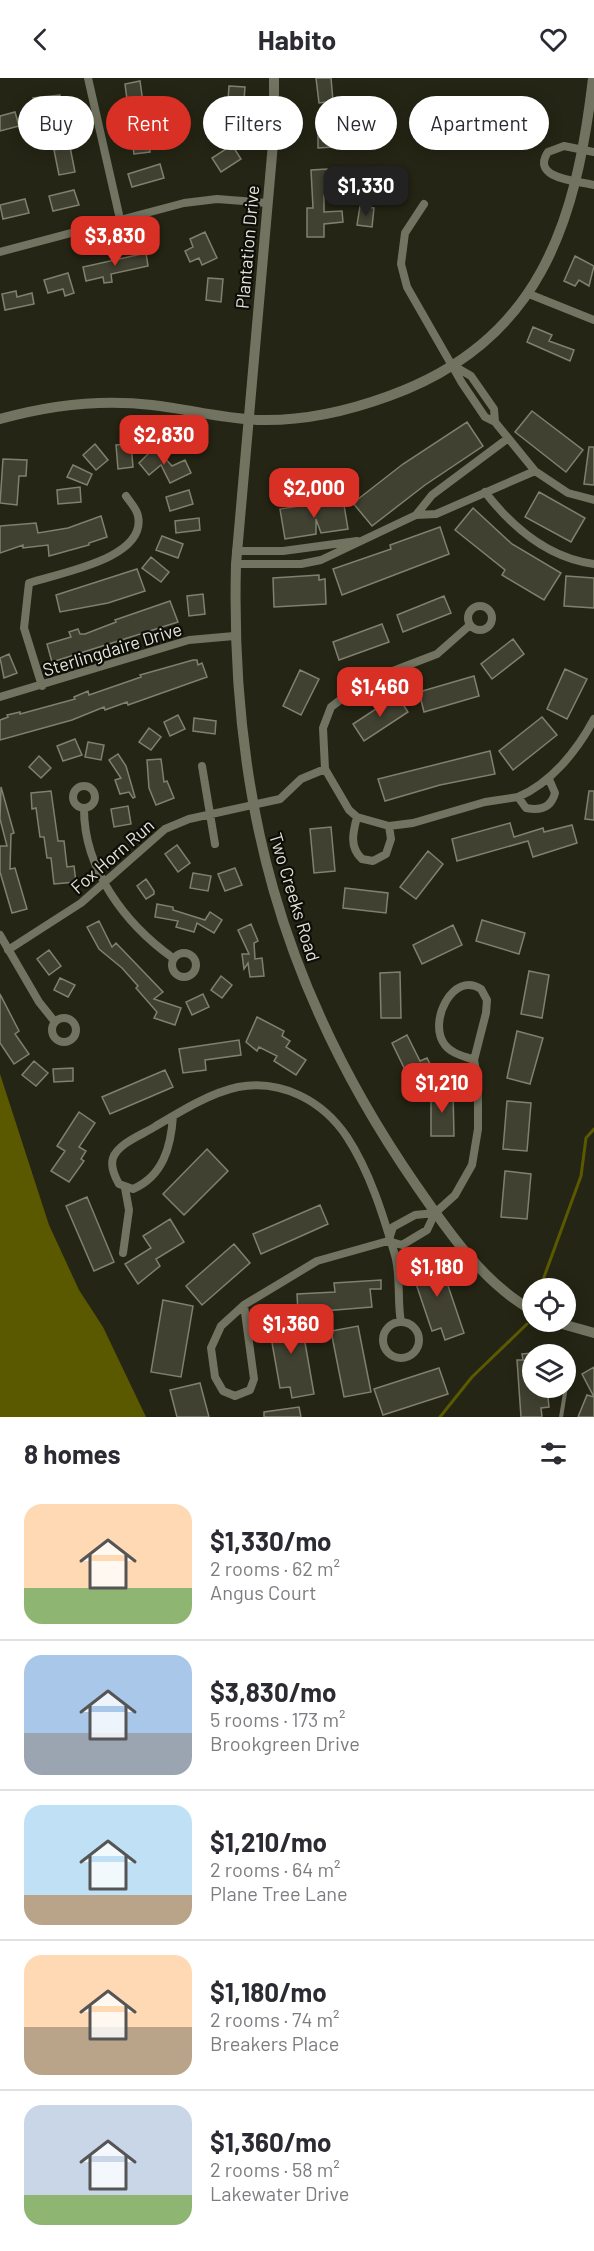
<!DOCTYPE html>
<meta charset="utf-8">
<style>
:root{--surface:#fff;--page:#f2f2f3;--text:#2b2b33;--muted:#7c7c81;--line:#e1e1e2;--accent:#d93025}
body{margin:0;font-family:Barlow,sans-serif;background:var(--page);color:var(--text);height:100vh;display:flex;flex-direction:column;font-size:22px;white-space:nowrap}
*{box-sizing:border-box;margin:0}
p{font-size:20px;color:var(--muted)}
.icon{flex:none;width:33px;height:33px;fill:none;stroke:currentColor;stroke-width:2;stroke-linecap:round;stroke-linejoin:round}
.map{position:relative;height:1339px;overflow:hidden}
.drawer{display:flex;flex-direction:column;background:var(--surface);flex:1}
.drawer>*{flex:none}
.guide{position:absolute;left:18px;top:18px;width:558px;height:54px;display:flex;gap:12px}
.fabs{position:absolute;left:522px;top:1200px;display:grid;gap:12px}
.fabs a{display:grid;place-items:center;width:54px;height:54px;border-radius:50%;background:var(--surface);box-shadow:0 3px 15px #0003;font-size:30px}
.price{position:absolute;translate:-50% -51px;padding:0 14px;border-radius:12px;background:var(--accent);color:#fff;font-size:20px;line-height:39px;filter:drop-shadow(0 2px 3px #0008)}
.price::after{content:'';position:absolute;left:50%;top:36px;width:18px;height:14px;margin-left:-9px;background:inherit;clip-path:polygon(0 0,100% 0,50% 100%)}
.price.selected{background:#222;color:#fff}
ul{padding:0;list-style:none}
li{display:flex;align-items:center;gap:18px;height:150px;padding:0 24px}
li+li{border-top:2px solid var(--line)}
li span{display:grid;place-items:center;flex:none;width:168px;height:120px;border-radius:18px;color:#555}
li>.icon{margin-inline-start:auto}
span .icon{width:72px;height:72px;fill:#fffc;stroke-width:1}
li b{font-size:26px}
h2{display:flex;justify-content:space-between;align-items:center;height:72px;padding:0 24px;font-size:26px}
.chip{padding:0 21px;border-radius:27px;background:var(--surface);box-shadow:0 3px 15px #0003;font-size:21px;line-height:54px}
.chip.selected{background:var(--accent);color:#fff}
header{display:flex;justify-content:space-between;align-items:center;height:78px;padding:0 24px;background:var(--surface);font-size:27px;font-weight:700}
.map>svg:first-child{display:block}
</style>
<header><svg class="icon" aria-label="back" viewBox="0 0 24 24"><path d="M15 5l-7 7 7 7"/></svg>Habito<svg class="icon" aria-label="heart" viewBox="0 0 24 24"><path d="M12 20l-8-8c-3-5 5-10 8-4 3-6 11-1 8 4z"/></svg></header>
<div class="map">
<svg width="594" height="1339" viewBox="0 0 594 1339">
<rect width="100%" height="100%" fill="#252515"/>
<path fill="#5a5900" d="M0 996 49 1147 79 1212 103 1249 146 1339H0Z"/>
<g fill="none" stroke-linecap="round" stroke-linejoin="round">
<path stroke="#5a5900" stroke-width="3" d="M540 1210 581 1098 586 1060 594 1051
M440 1339 472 1299 527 1246"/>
</g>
<path fill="#414131" stroke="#7f806d" stroke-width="1.5" d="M316 0H331L333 23 319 25Z
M140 3 150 74 134 76 125 6Z
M229 8 245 9 243 36 227 35Z
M60 17 64 44 47 47 46 39 36 40 33 20Z
M15 34 19 48 0 53V38Z
M318 38H333V69L318 70Z
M232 67 241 81 221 94 212 80Z
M70 69 75 94 59 97 54 72Z
M160 86 164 100 132 109 128 96Z
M327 91 328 116 324 117V134L342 133 343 144 324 146V159H307V130H313L311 92Z
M74 112 79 127 53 133 49 118Z
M25 121 29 135 3 141 0 127Z
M360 128 374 130 372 149 357 147Z
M205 154 217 180 202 187 199 180 190 184 185 173 193 169 190 161Z
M146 175 148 188 111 196 112 204 104 205 103 199 86 203 83 189Z
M575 178 594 188 589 208 579 202 575 208 564 203Z
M68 195 74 215 65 218 63 211 48 215 44 202Z
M208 200 223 201 221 224 206 222Z
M16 213 17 219 32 215 34 226 5 232 2 216Z
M533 249 552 257 549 263 574 272 570 283 527 264Z
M532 333 583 372 566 394 515 354Z
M467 344 483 368 425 407 372 448 353 425 403 386Z
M95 366 108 382 96 392 83 377Z
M131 366 133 389 118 391 116 367Z
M155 369 172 388 185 382 191 395 170 405 161 387 149 397 139 385Z
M589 369H594V407L584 406Z
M3 381 27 382 26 398H19L17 427 0 425Z
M73 387 92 396 87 407 67 399Z
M80 409 81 424 58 426 57 412Z
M189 412 193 426 170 433 166 419Z
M539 414 585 440 571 464 525 439Z
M343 421 348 451 321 455 316 441V456L285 461 280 431Z
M473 430 512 466 561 495 544 522 502 497 505 492 455 452Z
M101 438 107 459 89 465V467L49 478 48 467 23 470V467L0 475V448L36 445 38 455 68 450Z
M199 440 200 452 176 455 175 443Z
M440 449 449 476 342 517 333 491 391 471 390 467Z
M162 458 183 466 178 480 156 472Z
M151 479 169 494 161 504 142 490Z
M137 491 145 513 108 525 60 534 56 517Z
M319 497V502L325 501 326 526 274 529 273 500Z
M566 498 594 500V530L564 528Z
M203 516 205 536 189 538 187 518Z
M444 518 451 535 403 554 397 537Z
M170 523 178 544 52 584 47 566 71 559 69 554 78 551 80 556H85L116 544 115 542Z
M382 546 389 564 339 582 333 564Z
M513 561 524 576 492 601 481 586Z
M9 576 17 595 4 600 0 580Z
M193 582H197L198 587 202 585 207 599 128 627 127 624 105 632 104 629 72 642 0 662V642L8 639 7 637 20 634V636L75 621 74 619 88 613 89 617 141 599 140 597Z
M565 591 587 601 567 641 547 631Z
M300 592 319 601 301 637 283 628Z
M474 598 479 618 424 634 419 614Z
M397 617 408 634 364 663 353 646Z
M178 637 185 651 170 658 164 644Z
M542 639 557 657 513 692 499 673Z
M194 640 216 643 215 656 193 653Z
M149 650 161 659 151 672 139 664Z
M75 661 82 677 63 683 57 668Z
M88 664 104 667 101 682 85 679Z
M490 673 495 696 440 707 385 723 378 701Z
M118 676 126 688 135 719 133 720 129 714 120 716 115 702 121 700 109 682Z
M39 678 51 690 41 700 29 689Z
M161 681 164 704 167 703 174 720 156 727 149 710 147 682Z
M1 709 14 755 11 756 10 791 15 790 27 831 12 835 0 794V768H7L0 741Z
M51 713 58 763H64L67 789 74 788 76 804 54 806 51 780H47L44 759H40L36 730 32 731 31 715Z
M589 713H594V742L585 741Z
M128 728 131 746 114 749 111 731Z
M510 745 514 759 543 750 544 754 572 747 577 765 533 779 528 763 457 783 452 761Z
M331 749 335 793 314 795 310 751Z
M177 767 190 785 178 794 165 776Z
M428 773 443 786 416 821 400 809Z
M235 790 242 807 225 813 218 796Z
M193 795 211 798 208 813 190 810Z
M146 801 154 813V816L146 821 137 808Z
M345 810 388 815 386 835 343 830Z
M157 826 173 829V832L205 842 210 834 222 842 214 855 197 845 194 854 176 849 178 843 155 839Z
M482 842 525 855 519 876 476 863Z
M99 843 112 869 116 865 163 914 154 921 181 930 175 947 154 940 157 934 136 910 138 908 122 890 99 871 87 849Z
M251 846 258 863 254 865 255 881 262 880 264 898 250 899 248 885 244 891 242 876H249L238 852Z
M453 847 462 867 422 886 413 867Z
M49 872 61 888 49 897 37 881Z
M529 893 549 897 542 940 521 936Z
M400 894 401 940H381L380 895Z
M221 898 232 907 222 920 211 912Z
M60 900 75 907 68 919 54 912Z
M0 916 19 953 15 956 29 976 14 986 0 965Z
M203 916 209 929 192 937 186 924Z
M257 939 284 953 282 958 290 963 286 969 306 982 296 997 274 983 277 978 259 969 257 973 246 964Z
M517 953 543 960 530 1006 507 1000Z
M407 957 420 983 427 980 433 992 411 1004 392 965Z
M239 962 241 977 205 982 206 992 183 995 179 971Z
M34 983 48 995 36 1008 22 997Z
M73 990V1003L54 1004 53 991Z
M165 992 173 1009 110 1036 102 1019Z
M453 1013 454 1058H431V1014Z
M507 1023 531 1025 527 1073 503 1071Z
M79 1034 95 1045 79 1069 86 1073 81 1081 84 1083 69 1104 51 1093 65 1073 57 1068Z
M207 1071 228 1093 184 1137 163 1116Z
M505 1093 531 1096 527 1141 501 1139Z
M87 1119 114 1184 94 1193 66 1128Z
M320 1127 328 1146 261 1176 253 1156Z
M170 1141 184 1164 156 1181 160 1188 138 1206 125 1186 151 1170 143 1158Z
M234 1166 250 1185 202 1227 186 1208Z
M438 1178 464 1255 445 1262 441 1250 432 1253 410 1188Z
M381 1202V1211H370L372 1229 298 1235 297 1216 335 1214 334 1205Z
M163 1222 193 1228 181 1299 151 1294Z
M300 1236 314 1316 292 1320 290 1309 280 1310 268 1242Z
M358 1248 371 1314 344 1319 331 1253Z
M532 1275V1310H547L549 1329 541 1330 542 1339H521L517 1282H523L522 1276Z
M594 1289V1319L582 1296Z
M439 1290 448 1316 383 1337 374 1311Z
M200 1305 209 1339H177L170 1312Z
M587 1317 594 1319V1339H578Z
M299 1329 301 1339H264V1334Z"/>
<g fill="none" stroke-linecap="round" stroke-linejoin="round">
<path stroke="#737361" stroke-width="4" d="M561 1339 569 1291"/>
<path stroke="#737361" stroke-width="8" d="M88 0 120 141
M594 74 564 68 548 74C530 101 578 103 594 107
M424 126 405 155 401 186 407 209 462 305 485 339 495 344
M0 174 184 125 217 121 268 125
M529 216 594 242
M454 288 471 298 494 331 495 344 535 393 568 415 594 422
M485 414C512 449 548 480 594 486
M416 437 432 417 507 361
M236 473H283L357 463
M236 486H301L321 482 416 437 436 436 535 393
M468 540a12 12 0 1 1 24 0a12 12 0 1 1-24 0Z
M470 547 437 576 364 604 331 629 323 650 325 691 349 732 357 739 389 748 413 745 485 724 518 719C551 705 577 673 594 641
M42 608 24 550 29 505C58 495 147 481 138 438 137 431 130 424 126 418
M0 619 189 562 234 558
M202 688 215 766
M73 719a11 11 0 1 1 22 0a11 11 0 1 1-22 0Z
M518 719 526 730C540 733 551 730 555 715L549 701
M84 731C84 791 125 846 173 880
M357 739C353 754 349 769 362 781L373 783 386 776 391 761 389 748
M0 857 39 924 55 944
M8 872 81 825 165 751 189 741 280 721 301 701 325 691
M172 887a12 12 0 1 1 24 0a12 12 0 1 1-24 0Z
M52 952a12 12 0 1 1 24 0a12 12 0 1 1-24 0Z
M173 1038C171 1069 163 1098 133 1111L119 1106C115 1099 110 1089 113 1080 118 1065 144 1056 156 1048 181 1033 210 1015 238 1009 282 1001 323 1023 347 1059 370 1094 383 1137 395 1177 401 1198 397 1223 401 1244
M389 1161 393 1149 415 1137 435 1135
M123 1175 129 1132 125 1110
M244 1227 254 1301 250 1312 235 1318 223 1313 215 1299 211 1270 221 1248 244 1227 317 1183 388 1163 402 1167 427 1152 435 1135 455 1117 472 1087 478 1051V1003L474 982 486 935 487 922 481 911C453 892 427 945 445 967 452 976 464 978 474 982
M383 1262a18 18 0 1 1 36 0a18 18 0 1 1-36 0Z"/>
<path stroke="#737361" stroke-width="10" d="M274 0V54L236 486C230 721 282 913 416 1107 447 1152 484 1206 532 1232
M0 341C50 327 101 321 152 327 188 331 224 341 260 342 304 343 348 333 389 318 539 264 576 147 593 0
M555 1244 594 1255"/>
</g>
<g text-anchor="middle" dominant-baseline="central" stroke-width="4.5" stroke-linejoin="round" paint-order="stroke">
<g font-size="18" fill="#e4e4da" stroke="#0d0e07">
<text transform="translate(247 169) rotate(-85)">Plantation Drive</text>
<text transform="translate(112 571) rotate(-17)">Sterlingdaire Drive</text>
<text transform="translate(112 778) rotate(-41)">Fox Horn Run</text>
<text transform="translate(295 819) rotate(73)">Two Creeks Road</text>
</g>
</g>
</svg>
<div class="fabs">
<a><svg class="icon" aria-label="locate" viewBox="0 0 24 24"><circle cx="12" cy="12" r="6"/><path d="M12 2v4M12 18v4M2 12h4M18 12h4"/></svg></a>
<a><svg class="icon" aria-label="layers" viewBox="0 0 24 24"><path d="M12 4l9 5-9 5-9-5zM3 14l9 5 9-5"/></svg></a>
</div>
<b class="price selected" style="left:366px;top:139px">$1,330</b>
<b class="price" style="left:115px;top:189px">$3,830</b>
<b class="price" style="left:164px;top:388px">$2,830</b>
<b class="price" style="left:314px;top:441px">$2,000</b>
<b class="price" style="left:380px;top:640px">$1,460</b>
<b class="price" style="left:442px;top:1036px">$1,210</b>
<b class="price" style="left:437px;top:1220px">$1,180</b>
<b class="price" style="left:291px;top:1277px">$1,360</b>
<div class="guide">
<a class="chip">Buy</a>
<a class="chip selected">Rent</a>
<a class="chip">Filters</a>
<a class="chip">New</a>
<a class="chip">Apartment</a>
</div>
</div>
<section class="drawer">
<h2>8 homes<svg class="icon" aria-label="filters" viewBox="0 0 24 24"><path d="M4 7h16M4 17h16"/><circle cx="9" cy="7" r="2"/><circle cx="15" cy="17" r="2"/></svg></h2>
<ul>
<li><span style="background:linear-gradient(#ffd9b3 70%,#8fb573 0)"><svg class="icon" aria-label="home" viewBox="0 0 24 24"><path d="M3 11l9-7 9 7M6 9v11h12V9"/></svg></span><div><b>$1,330/mo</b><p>2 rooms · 62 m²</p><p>Angus Court</p></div></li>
<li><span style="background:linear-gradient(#a9c7e8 65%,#9aa5b1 0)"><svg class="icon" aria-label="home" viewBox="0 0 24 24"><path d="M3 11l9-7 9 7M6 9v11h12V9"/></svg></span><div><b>$3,830/mo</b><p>5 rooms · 173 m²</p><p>Brookgreen Drive</p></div></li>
<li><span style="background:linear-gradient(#bfe0f5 75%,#b9a48a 0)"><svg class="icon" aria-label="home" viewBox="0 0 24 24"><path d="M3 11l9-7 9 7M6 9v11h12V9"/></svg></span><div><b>$1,210/mo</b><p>2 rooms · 64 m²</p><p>Plane Tree Lane</p></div></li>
<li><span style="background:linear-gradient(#ffd9b3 60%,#b9a48a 0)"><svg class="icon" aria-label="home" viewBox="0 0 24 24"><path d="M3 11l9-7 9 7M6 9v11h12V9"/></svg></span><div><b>$1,180/mo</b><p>2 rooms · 74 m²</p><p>Breakers Place</p></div></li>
<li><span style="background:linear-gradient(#c9d6e8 75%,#8fb573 0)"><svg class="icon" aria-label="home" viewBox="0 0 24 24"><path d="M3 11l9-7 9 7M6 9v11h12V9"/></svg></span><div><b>$1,360/mo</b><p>2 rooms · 58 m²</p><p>Lakewater Drive</p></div></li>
</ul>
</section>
